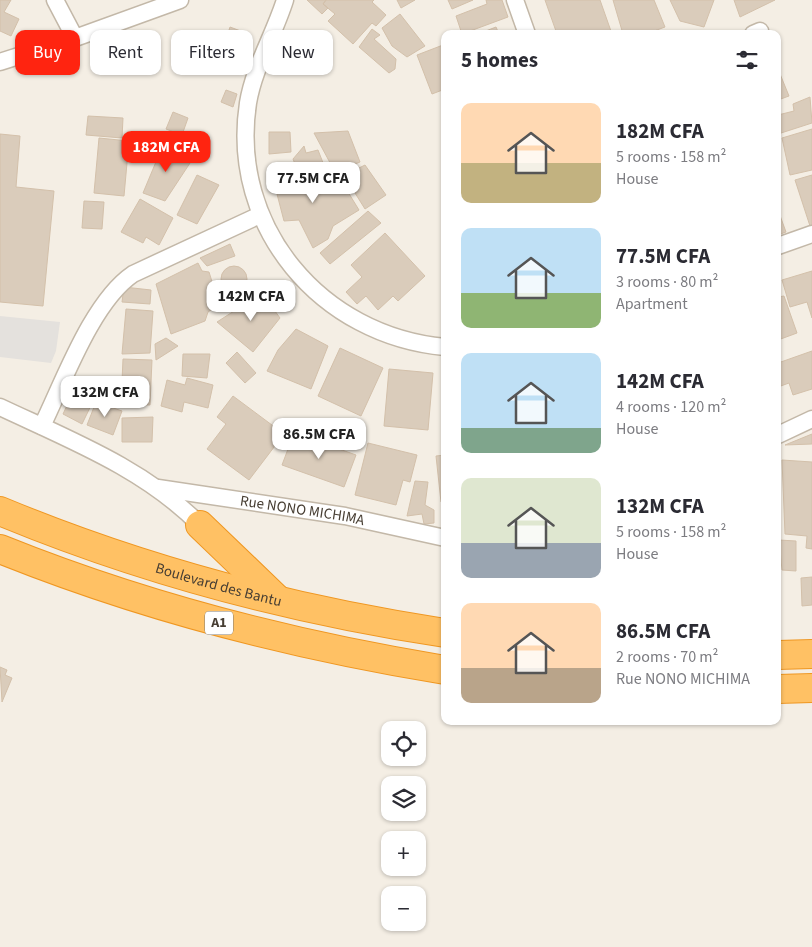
<!DOCTYPE html>
<meta charset="utf-8">
<style>
:root{--surface:#fff;--page:#f2f2f3;--text:#2b2b33;--muted:#7c7c81;--accent:#ff2410}
body{margin:0;font-family:"Source Sans 3",sans-serif;background:var(--page);color:var(--text);height:100vh;display:flex;flex-direction:column;font-size:19px;white-space:nowrap}
*{box-sizing:border-box;margin:0}
p{font-size:16px;color:var(--muted)}
.icon{flex:none;width:28px;height:28px;fill:none;stroke:currentColor;stroke-width:2;stroke-linecap:round;stroke-linejoin:round}
.map{position:relative;flex:1;overflow:hidden}
.drawer{position:absolute;left:441px;top:30px;width:340px;height:695px;display:flex;flex-direction:column;background:var(--surface);border-radius:10px;box-shadow:0 1px 4px #0004}
.drawer>*{flex:none}
.top-card{position:absolute;left:15px;top:30px;width:351px;height:45px;display:flex;gap:10px}
.fabs{position:absolute;left:381px;top:721px;display:grid;gap:10px}
.fabs a{display:grid;place-items:center;width:45px;height:45px;border-radius:10px;background:var(--surface);box-shadow:0 1px 4px #0004;font-size:25px}
.price{position:absolute;translate:-50% -42px;padding:0 11px;border-radius:10px;background:#fff;color:#222;font-size:16px;line-height:32px;filter:drop-shadow(0 1px 2px #0008)}
.price::after{content:'';position:absolute;left:50%;top:30px;width:15px;height:11px;margin-left:-8px;background:inherit;clip-path:polygon(0 0,100% 0,50% 100%)}
.price.current{background:var(--accent);color:#fff}
ul{padding:0;list-style:none}
li{display:flex;align-items:center;gap:15px;height:125px;padding:0 20px}
li span{display:grid;place-items:center;flex:none;width:140px;height:100px;border-radius:10px;color:#555}
li>.icon{margin-inline-start:auto}
span .icon{width:60px;height:60px;fill:#fffc;stroke-width:1}
li b{font-size:21px}
h2{display:flex;justify-content:space-between;align-items:center;height:60px;padding:0 20px;font-size:21px}
.tag{padding:0 18px;border-radius:10px;background:var(--surface);box-shadow:0 1px 4px #0004;font-size:18px;line-height:45px}
.tag.current{background:var(--accent);color:#fff}
.map>svg:first-child{display:block}
</style>
<div class="map">
<svg width="812" height="947" viewBox="0 0 812 947">
<rect width="100%" height="100%" fill="#f4eee4"/>
<path fill="#e4e1dd" d="M0 316 60 322 56 351 51 363 0 357Z"/>
<path fill="#daccbb" stroke="#d3c0aa" d="M0 0H11L4 12 19 19 11 36 0 31Z
M307 0H326L323 4 328 8 322 14Z
M326 0H374L372 2 386 15 376 26 372 23 353 44 328 21 335 14 323 4Z
M397 0H415L401 8Z
M448 0H473L452 9Z
M486 0H502L508 17 462 34 456 16 487 4Z
M545 0H600L612 34 578 32 557 34Z
M613 0H654L665 27 646 34H623Z
M670 0H714L704 27 680 21Z
M734 0H775L740 17Z
M400 14 425 46 407 57 392 46 382 28Z
M230 27 246 33 240 51 243 54 239 67 219 60Z
M496 27 499 34H478Z
M372 29 380 35 374 39 396 59 395 69 389 73 359 47Z
M443 45 445 89 432 94 417 55Z
M778 69 789 96 778 100Z
M226 90 237 94 233 107 221 102Z
M810 97 812 123 778 134V115L794 111 793 104Z
M173 112 188 118 182 135 166 129Z
M88 116 123 118 122 138 86 135Z
M812 129V170L790 175 782 138Z
M348 131 360 162 335 172 314 133Z
M269 132H290L291 152 269 154Z
M0 134 20 136 16 187 54 191 43 306 0 302Z
M99 138 129 141 124 196 94 193Z
M163 145 192 160 165 201 143 193Z
M304 146 306 153 318 150 327 173 302 182 293 159Z
M290 165 296 187 340 179 359 210 333 226 328 239 313 248 299 220 284 221 271 171Z
M365 165 386 195 365 209 350 185 357 176 355 170Z
M197 175 219 185 197 224 177 215Z
M812 175V225L810 226 795 180Z
M140 199 173 218 159 245 146 237 143 243 121 232Z
M84 201 104 202 102 229 82 228Z
M778 210 786 232 778 235Z
M368 211 381 223 330 264 320 253Z
M385 233 425 276 398 301 393 296 378 310 366 296 357 304 346 292 362 277 351 265Z
M230 244 235 256 207 266 200 258Z
M198 263 202 271 209 272 219 304 208 312 205 321 171 334 156 284Z
M221 279a13 13 0 1 1 26 0a13 13 0 1 1-26 0Z
M812 271V318L807 302 790 307 782 280Z
M124 287 151 290 150 304 122 302Z
M262 293 280 318 253 352 217 322Z
M784 296 797 333 778 340V297Z
M126 309 153 311 150 353 122 354Z
M296 329 328 346 311 389 267 371 278 350Z
M166 338 178 346 156 360 155 344Z
M340 348 383 368 361 416 318 396Z
M812 351V389L793 395 789 383 778 387V363Z
M237 352 256 373 245 383 226 363Z
M183 354H210L207 378 182 376Z
M123 359 152 360 150 405 121 404Z
M389 369 433 373 428 430 384 426Z
M187 378 213 385 208 408 184 402 182 412 161 406 167 380 185 385Z
M79 380 99 389 82 424 63 414Z
M233 396 284 434 249 480 207 449 226 424 217 417Z
M96 402 122 411 113 435 87 425Z
M153 417 152 442H122V418Z
M294 433 356 455 344 487 282 465Z
M812 434V444L785 445Z
M368 443 417 455 410 482 403 480 396 505 355 495Z
M445 455V502H441L436 456Z
M782 460 812 462V549L806 548 807 536 785 534Z
M415 481 428 482 425 505 434 510V523L424 524 422 514 407 516Z
M779 540 796 541V571L782 570Z
M812 577V605L802 606 801 578Z
M0 667 7 670 5 675 12 678 2 702Z"/>
<g fill="none" stroke-linecap="round" stroke-linejoin="round">
<g stroke="#c3b8a8" stroke-width="19">
<g id="street">
<path d="M55 0 75 38"/>
<path d="M285 0C274 35 254 67 248 103 229 227 321 336 445 347"/>
<path d="M515 0 527 34"/>
<path d="M753 34 760 31"/>
<path d="M0 62 75 38 180 0"/>
<path d="M778 246 812 234"/>
<path d="M0 407C70 440 145 469 200 525"/>
<path d="M42 426C64 381 92 302 133 274L260 215"/>
<path d="M778 435 812 419"/>
<path id="s1" d="M158 488 345 516 445 538"/>
</g>
</g>
<g stroke="#ef9722" stroke-width="30">
<g id="highway">
<path id="s2" d="M0 511C142 570 293 610 445 633"/>
<path d="M200 525 276 598"/>
<path d="M0 549C144 607 292 645 445 670"/>
<path d="M778 655 812 654"/>
<path d="M778 689 812 688"/>
</g>
</g>
<use href="#street" stroke="#fff" stroke-width="16"/>
<use href="#highway" stroke="#ffc164" stroke-width="28"/>
</g>
<g text-anchor="middle" dominant-baseline="central" stroke-width="4" stroke-linejoin="round" paint-order="stroke">
<rect fill="#fff" stroke="#7e7870" stroke-width="1" x="205" y="611.5" width="28" height="23" rx="4"/>
<g font-size="14" font-weight="bold" fill="#473e33">
<text x="219" y="623">A1</text>
</g>
<g font-size="15" fill="#473e33" stroke="#fff">
<text stroke="none"><textPath href="#s1" startOffset="146">Rue NONO MICHIMA</textPath></text>
<text stroke="none"><textPath href="#s2" startOffset="231">Boulevard des Bantu</textPath></text>
</g>
</g>
</svg>
<div class="fabs">
<a><svg class="icon" aria-label="locate" viewBox="0 0 24 24"><circle cx="12" cy="12" r="6"/><path d="M12 2v4M12 18v4M2 12h4M18 12h4"/></svg></a>
<a><svg class="icon" aria-label="layers" viewBox="0 0 24 24"><path d="M12 4l9 5-9 5-9-5zM3 14l9 5 9-5"/></svg></a>
<a>+</a>
<a>−</a>
</div>
<b class="price current" style="left:166px;top:173px">182M CFA</b>
<b class="price" style="left:313px;top:204px">77.5M CFA</b>
<b class="price" style="left:251px;top:322px">142M CFA</b>
<b class="price" style="left:105px;top:418px">132M CFA</b>
<b class="price" style="left:319px;top:460px">86.5M CFA</b>
<div class="top-card">
<a class="tag current">Buy</a>
<a class="tag">Rent</a>
<a class="tag">Filters</a>
<a class="tag">New</a>
</div>
<section class="drawer">
<h2>5 homes<svg class="icon" aria-label="filters" viewBox="0 0 24 24"><path d="M4 7h16M4 17h16"/><circle cx="9" cy="7" r="2"/><circle cx="15" cy="17" r="2"/></svg></h2>
<ul>
<li><span style="background:linear-gradient(#ffd9b3 60%,#c2b280 0)"><svg class="icon" aria-label="home" viewBox="0 0 24 24"><path d="M3 11l9-7 9 7M6 9v11h12V9"/></svg></span><div><b>182M CFA</b><p>5 rooms · 158 m²</p><p>House</p></div></li>
<li><span style="background:linear-gradient(#bfe0f5 65%,#8fb573 0)"><svg class="icon" aria-label="home" viewBox="0 0 24 24"><path d="M3 11l9-7 9 7M6 9v11h12V9"/></svg></span><div><b>77.5M CFA</b><p>3 rooms · 80 m²</p><p>Apartment</p></div></li>
<li><span style="background:linear-gradient(#bfe0f5 75%,#7fa58c 0)"><svg class="icon" aria-label="home" viewBox="0 0 24 24"><path d="M3 11l9-7 9 7M6 9v11h12V9"/></svg></span><div><b>142M CFA</b><p>4 rooms · 120 m²</p><p>House</p></div></li>
<li><span style="background:linear-gradient(#dfe7d0 65%,#9aa5b1 0)"><svg class="icon" aria-label="home" viewBox="0 0 24 24"><path d="M3 11l9-7 9 7M6 9v11h12V9"/></svg></span><div><b>132M CFA</b><p>5 rooms · 158 m²</p><p>House</p></div></li>
<li><span style="background:linear-gradient(#ffd9b3 65%,#b9a48a 0)"><svg class="icon" aria-label="home" viewBox="0 0 24 24"><path d="M3 11l9-7 9 7M6 9v11h12V9"/></svg></span><div><b>86.5M CFA</b><p>2 rooms · 70 m²</p><p>Rue NONO MICHIMA</p></div></li>
</ul>
</section>
</div>
